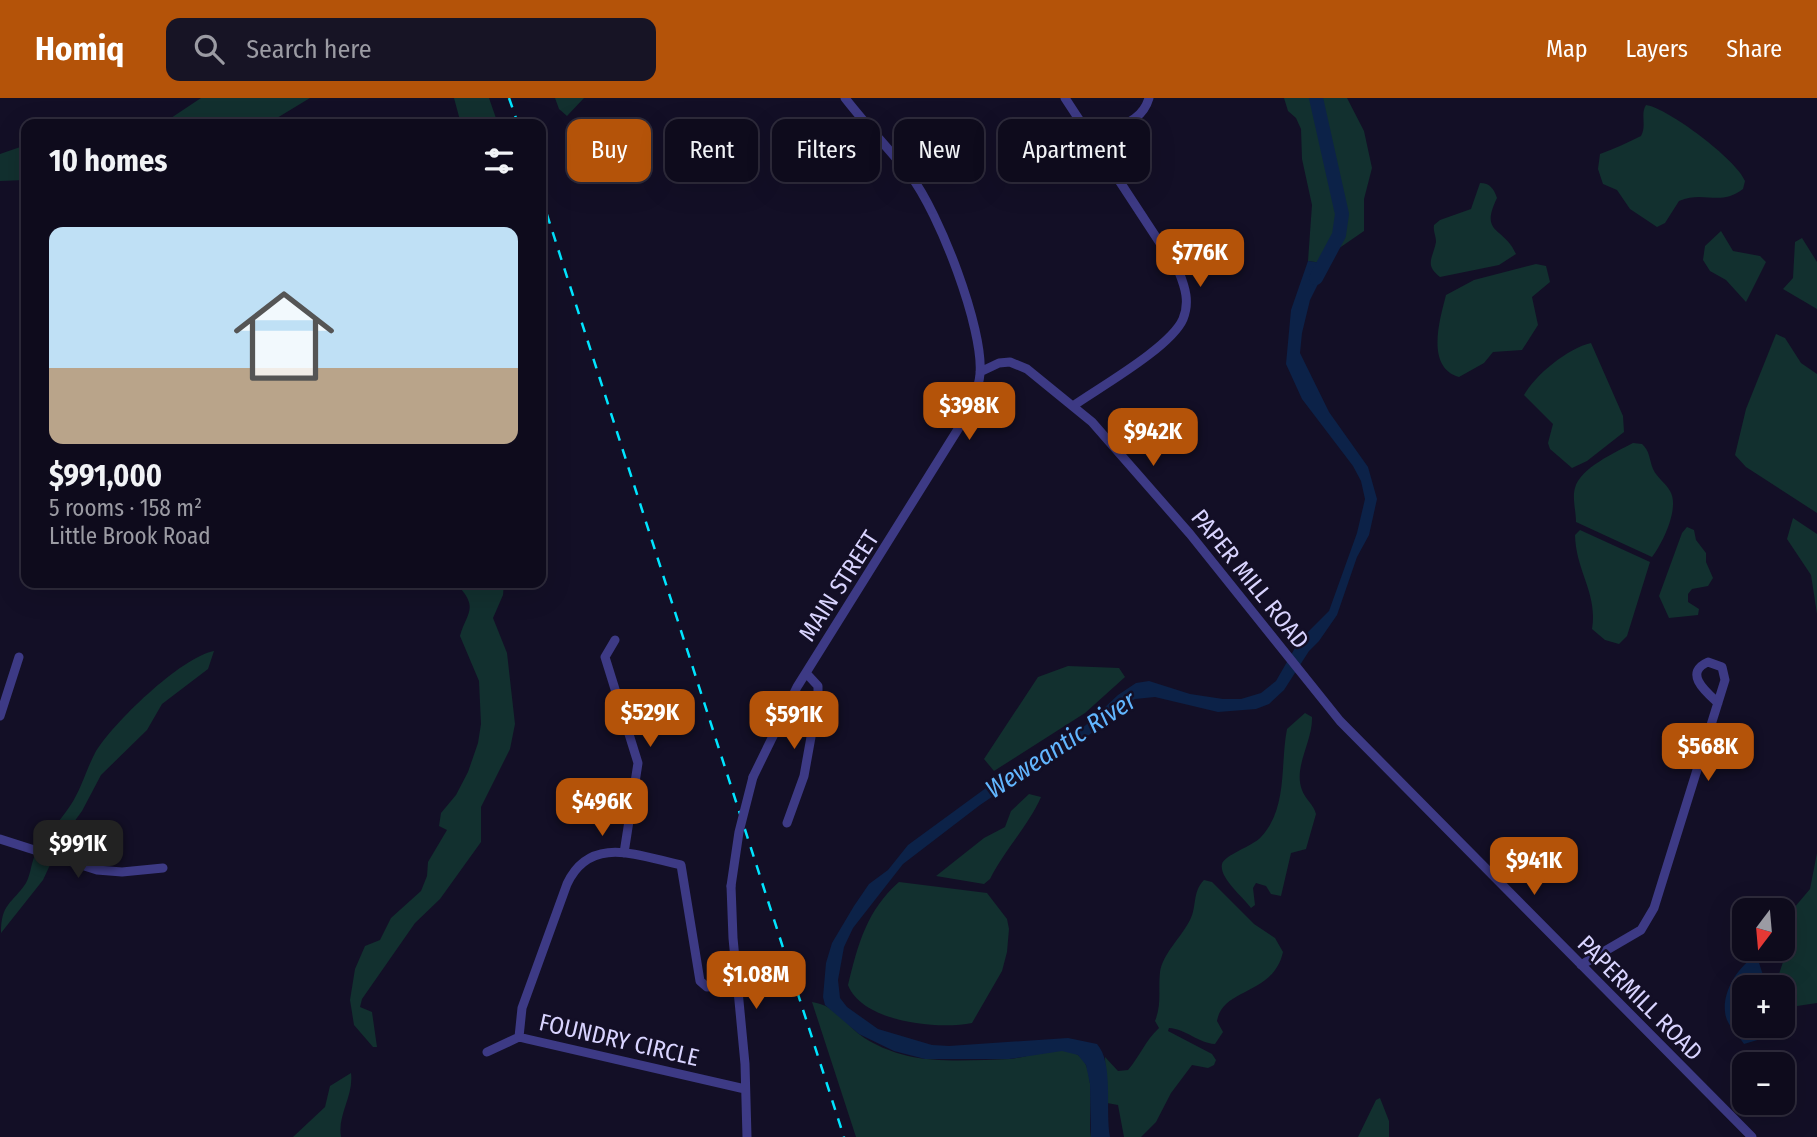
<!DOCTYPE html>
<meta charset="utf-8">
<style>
:root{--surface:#0e0b1c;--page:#171425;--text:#f1f3f6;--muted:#9b9ba3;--line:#2e2b3b;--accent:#b45309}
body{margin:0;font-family:"Fira Sans Condensed",sans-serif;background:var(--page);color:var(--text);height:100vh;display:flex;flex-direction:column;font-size:26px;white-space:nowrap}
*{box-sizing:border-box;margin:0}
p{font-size:23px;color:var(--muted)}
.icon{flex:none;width:38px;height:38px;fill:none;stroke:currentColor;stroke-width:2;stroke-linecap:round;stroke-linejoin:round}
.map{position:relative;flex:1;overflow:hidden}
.side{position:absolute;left:21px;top:21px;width:525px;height:469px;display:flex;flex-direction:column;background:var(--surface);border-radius:14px;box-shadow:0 7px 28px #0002,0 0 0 2px var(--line)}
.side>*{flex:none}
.top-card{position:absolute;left:567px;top:21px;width:665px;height:63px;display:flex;gap:14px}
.needle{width:46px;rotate:196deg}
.controls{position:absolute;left:1732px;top:800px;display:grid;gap:14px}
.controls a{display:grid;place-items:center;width:63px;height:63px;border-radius:14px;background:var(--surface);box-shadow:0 7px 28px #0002,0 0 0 2px var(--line);font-size:35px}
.price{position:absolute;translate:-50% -60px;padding:0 16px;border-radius:14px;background:var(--accent);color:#fff;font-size:23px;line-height:46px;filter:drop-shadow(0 2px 4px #0008)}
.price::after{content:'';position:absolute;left:50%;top:42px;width:21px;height:16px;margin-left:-10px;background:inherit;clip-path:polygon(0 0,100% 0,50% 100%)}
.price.on{background:#222;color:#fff}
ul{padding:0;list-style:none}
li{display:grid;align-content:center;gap:14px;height:371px;padding:0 28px}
li span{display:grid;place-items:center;height:217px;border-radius:14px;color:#555}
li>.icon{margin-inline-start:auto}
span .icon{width:126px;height:126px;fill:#fffc;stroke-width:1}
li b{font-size:30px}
h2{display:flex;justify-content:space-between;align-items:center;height:84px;padding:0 28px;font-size:30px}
.pill{padding:0 24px;border-radius:14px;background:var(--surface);box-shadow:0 7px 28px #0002,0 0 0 2px var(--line);font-size:24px;line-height:63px}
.pill.on{background:var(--accent);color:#fff}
header{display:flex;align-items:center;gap:42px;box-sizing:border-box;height:98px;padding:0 35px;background:var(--accent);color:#fff}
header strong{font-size:33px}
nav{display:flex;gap:38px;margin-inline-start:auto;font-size:24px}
.search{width:490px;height:63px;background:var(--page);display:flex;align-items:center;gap:18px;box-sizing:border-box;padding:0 24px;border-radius:14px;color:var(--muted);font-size:26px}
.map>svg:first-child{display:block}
</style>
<header>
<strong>Homiq</strong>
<div class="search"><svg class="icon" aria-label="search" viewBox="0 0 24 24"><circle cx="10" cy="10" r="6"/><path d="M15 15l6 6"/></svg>Search here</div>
<nav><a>Map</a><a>Layers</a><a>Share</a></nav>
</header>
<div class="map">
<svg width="1817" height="1039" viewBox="0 0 1817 1039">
<rect width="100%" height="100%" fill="#130f26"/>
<path fill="#12302f" d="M201 0H310L267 26H162Z
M454 0H489L498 26H461Z
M555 0H584L567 18 559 11Z
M1284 0H1347L1364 33 1372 70 1364 101V133L1335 153 1328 166 1308 163 1312 107 1302 61 1301 31 1296 20 1288 13Z
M1646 7C1668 10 1737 62 1745 83L1743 91C1719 109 1705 92 1679 103L1665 125 1657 129 1630 111 1617 92 1603 86 1598 71 1600 56C1614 51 1627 45 1641 38 1647 27 1640 16 1646 7Z
M26 47V82L0 83V56Z
M1480 85C1490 85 1494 91 1497 100 1479 137 1504 128 1516 156L1499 167 1440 179C1424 167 1433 160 1436 144 1436 137 1433 134 1434 127L1440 122 1471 111Z
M1721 133 1733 153 1760 158 1766 164 1746 204 1726 182 1710 173 1703 162 1705 148Z
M1802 140 1817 164V211L1783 191 1793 180 1795 144Z
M1536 166 1546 168 1550 184 1532 199 1538 227 1522 252 1493 254 1484 265 1459 279C1425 269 1440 221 1446 197L1474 182Z
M1776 236 1785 240 1801 265 1817 276V415L1746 369 1735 357 1746 311Z
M1591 245 1623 318 1624 334 1587 363 1572 370 1550 351 1548 345 1553 326 1524 297C1535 277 1568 250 1591 245Z
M1633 345 1642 346C1650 353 1649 361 1653 371 1657 380 1666 385 1670 393 1680 409 1663 445 1652 459L1576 424C1576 413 1572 400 1575 390 1580 370 1616 354 1633 345Z
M1793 420 1817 436V516L1811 477 1787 441Z
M1687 429 1694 432 1696 442 1706 455V464L1713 480 1708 488 1692 491 1688 496V504L1699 511 1698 517 1669 520 1659 498 1682 435Z
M1580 432 1650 464 1627 538 1619 546 1605 542 1592 531C1598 495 1576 474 1575 437Z
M465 485H504L503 497 493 520 507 555 515 626 510 651 481 709V744L440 801 415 825 362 901 360 909 372 914 377 949H373L354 927 350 902 355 871 365 848 380 842 391 820 421 793 427 778 428 764 447 732 439 728 441 715 456 697 468 674 478 645 481 626 479 583 460 538C466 516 478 511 461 491Z
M214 553 208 571 162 606 147 632 101 677 82 713 63 739 43 782 1 835C1 805 12 806 26 785 31 776 31 764 36 755 46 738 59 724 70 708 81 692 86 672 95 655 112 626 181 559 214 553Z
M1068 568 1119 570 1125 579 1085 615 994 673 984 661 1038 579Z
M1305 615 1312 619C1313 643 1293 669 1302 692 1305 701 1314 707 1316 716L1306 751 1291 755 1281 798 1271 796 1266 788 1256 785 1253 790 1255 807 1251 810C1242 798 1219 780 1222 766 1224 757 1253 748 1261 739 1288 710 1280 667 1287 631Z
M1029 696 1041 699C1030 725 1004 753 990 781L984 786 936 778 984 740 1005 729 1011 713Z
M1817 755V905L1797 908 1787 904 1779 876 1784 861 1781 851 1783 823 1810 791Z
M1204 782 1212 784 1254 826 1275 840 1283 854C1273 898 1223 889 1217 923L1223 934 1215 946C1198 945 1186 931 1169 930L1168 933 1212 956 1216 962 1214 967 1208 970 1192 967 1171 995 1156 1024 1141 1039H1124L1118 1007 1107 1005 1106 1000 1105 959 1118 973 1128 972C1140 958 1145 943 1159 930L1155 923C1162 906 1158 892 1160 874 1163 855 1181 840 1190 822 1197 809 1192 794 1204 782Z
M899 784 987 795 1007 821 1009 831 1007 854 1002 873 972 925C938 932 862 924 848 887 858 846 867 812 899 784Z
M812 904C834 907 844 924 859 936 871 946 894 955 908 958 940 965 977 962 1010 961 1030 959 1060 945 1078 957 1098 970 1087 1019 1091 1039H856Z
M351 975C354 998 337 1017 341 1039H293L325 1009 330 988Z
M1380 1000 1389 1023V1039H1358L1376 1002Z"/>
<path fill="#0c2248" d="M1308 163 1328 166 1310 202 1302 235 1300 255 1329 314 1368 369 1377 401 1369 437 1357 459 1337 517 1319 543 1309 553 1284 592 1269 606 1256 611 1218 614 1155 599 1135 601 1125 606 1082 643 1052 658 980 707 903 766 853 830 844 849 838 882 840 900 847 909 878 931 932 947 949 948 1068 940 1097 946C1114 965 1105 1012 1110 1039H1091L1090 986 1086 967 1078 957 1062 953 1009 961H925L894 953 859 936 825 907 823 899 826 865 832 845 854 808 869 786 888 772 908 747 1001 679 1086 627 1118 597 1136 585 1149 583 1190 596 1223 601H1241L1261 595 1276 583 1299 543 1329 513 1357 435 1365 401 1361 383 1353 368 1302 301 1286 266 1291 212Z
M1750 862 1759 865 1767 889H1745V928H1778L1764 940 1744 946C1739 938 1731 931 1727 922 1719 901 1734 874 1750 862Z"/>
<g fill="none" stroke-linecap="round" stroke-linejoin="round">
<path stroke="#0c2248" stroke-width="14" d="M1316 180 1339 137 1342 116 1316 0"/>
<path stroke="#3d3a85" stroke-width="9" d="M1065 0 1179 174C1185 189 1190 204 1183 221 1171 249 1100 289 1073 308
M1091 42C1112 28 1141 28 1149 0
M980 274 999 265 1010 264 1027 271 1092 324 1190 436 1340 623 1752 1039
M615 542 605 559 638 665 624 755
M0 618 19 559
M753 679 797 589 970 312C974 300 979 289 980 276 984 231 939 114 910 77 889 51 866 27 845 0
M787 725 804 678 818 600V588L806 575
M0 741 97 772 122 774 163 770
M731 788 733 840 745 966 747 1039
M1581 867 1641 832 1654 810 1725 582 1722 569 1708 564C1683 575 1706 594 1718 605
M519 939 522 910 567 786C590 736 639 758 681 767L700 883 707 889 738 886
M487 954 519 939 527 941 745 991"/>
<path stroke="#00e5ff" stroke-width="2.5" stroke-dasharray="10 9" stroke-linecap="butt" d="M509 0 518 26
M541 98 844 1039"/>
<path stroke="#3d3a85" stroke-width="9" d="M731 788 739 734 753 679"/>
</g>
<g text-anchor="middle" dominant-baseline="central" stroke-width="5" stroke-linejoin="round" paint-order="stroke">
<g font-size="24" fill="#d9d4ff" stroke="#130f26">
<text transform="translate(1250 481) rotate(51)">PAPER MILL ROAD</text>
<text transform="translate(839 488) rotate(-57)">MAIN STREET</text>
<text transform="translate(1640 900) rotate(45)">PAPERMILL ROAD</text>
<text transform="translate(619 942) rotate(13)">FOUNDRY CIRCLE</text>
</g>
<g font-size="26" font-style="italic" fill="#62b6ff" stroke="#130f26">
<text transform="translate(1061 647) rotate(-33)">Weweantic River</text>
</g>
</g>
</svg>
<div class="controls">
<a><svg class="needle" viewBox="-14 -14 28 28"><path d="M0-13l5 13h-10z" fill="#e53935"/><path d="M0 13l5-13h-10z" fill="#9b9ba3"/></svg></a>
<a>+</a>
<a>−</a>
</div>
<b class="price" style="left:1200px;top:191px">$776K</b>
<b class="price" style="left:969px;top:344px">$398K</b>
<b class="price" style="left:1153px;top:370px">$942K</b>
<b class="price" style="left:650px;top:651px">$529K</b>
<b class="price" style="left:794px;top:653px">$591K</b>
<b class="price" style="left:1708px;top:685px">$568K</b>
<b class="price" style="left:602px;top:740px">$496K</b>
<b class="price on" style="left:78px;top:782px">$991K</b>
<b class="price" style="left:1534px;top:799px">$941K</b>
<b class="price" style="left:756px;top:913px">$1.08M</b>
<div class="top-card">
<a class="pill on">Buy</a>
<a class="pill">Rent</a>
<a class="pill">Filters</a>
<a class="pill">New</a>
<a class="pill">Apartment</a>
</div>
<section class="side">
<h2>10 homes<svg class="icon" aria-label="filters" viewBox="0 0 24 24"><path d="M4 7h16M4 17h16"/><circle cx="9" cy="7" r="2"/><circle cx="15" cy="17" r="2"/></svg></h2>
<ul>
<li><span style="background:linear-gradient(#bfe0f5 65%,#b9a48a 0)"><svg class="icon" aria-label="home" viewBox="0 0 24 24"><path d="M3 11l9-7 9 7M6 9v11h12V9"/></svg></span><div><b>$991,000</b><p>5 rooms · 158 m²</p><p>Little Brook Road</p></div></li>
</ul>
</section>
</div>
